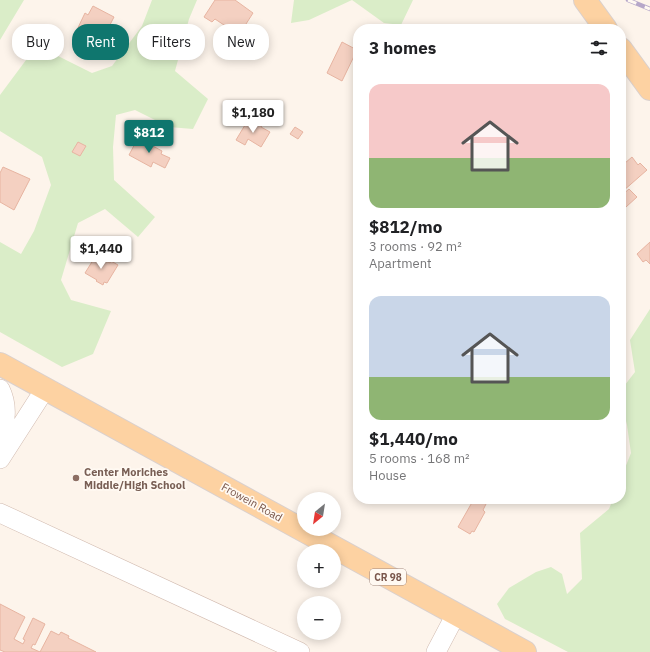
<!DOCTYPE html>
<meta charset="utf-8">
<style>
:root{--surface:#fff;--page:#f2f2f2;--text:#202124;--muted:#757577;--accent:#0f766e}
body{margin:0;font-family:"IBM Plex Sans",sans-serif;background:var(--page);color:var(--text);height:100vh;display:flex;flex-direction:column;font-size:15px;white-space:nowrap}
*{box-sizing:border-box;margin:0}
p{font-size:13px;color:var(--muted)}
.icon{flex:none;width:22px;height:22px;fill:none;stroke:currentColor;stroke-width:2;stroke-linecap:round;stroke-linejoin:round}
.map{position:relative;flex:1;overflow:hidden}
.sheet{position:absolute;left:353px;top:24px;width:273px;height:480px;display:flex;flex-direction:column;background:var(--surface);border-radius:16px;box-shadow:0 2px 10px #0003}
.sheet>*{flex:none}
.guide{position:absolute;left:12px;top:24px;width:281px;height:36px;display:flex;gap:8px}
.needle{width:26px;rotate:210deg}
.tools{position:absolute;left:297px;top:492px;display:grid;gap:8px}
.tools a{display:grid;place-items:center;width:44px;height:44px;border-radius:50%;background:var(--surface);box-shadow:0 2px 10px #0003;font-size:20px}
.price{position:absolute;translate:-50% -34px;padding:0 9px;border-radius:4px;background:#fff;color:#222;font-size:13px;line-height:26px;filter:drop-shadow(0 1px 2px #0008)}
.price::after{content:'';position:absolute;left:50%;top:24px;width:12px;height:9px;margin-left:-6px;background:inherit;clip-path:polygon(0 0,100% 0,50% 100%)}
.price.current{background:var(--accent);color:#fff}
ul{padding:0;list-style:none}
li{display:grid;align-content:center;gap:8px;height:212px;padding:0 16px}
li span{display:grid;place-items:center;height:124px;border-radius:12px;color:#555}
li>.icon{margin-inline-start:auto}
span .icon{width:72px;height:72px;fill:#fffc;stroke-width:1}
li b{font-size:17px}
h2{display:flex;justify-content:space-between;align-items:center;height:48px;padding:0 16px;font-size:17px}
.chip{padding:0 14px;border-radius:16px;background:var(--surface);box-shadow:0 2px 10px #0003;font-size:14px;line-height:36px}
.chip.current{background:var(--accent);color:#fff}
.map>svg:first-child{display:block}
</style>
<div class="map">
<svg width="650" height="652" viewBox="0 0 650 652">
<rect width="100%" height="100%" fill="#fdf4eb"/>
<path fill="#daedc8" d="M0 0H24L0 40Z
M152 0H197L189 19 175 71 208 99 193 129 169 127 135 110 116 115 113 147 114 180 155 217 138 237 105 209 78 223 61 280 71 300 111 311 93 354 62 367 0 332V242L21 254 34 231 51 185 42 157 0 131V95L29 56 48 51 92 73 112 66 142 26Z
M294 0H413L401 25 384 23 352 0 309 20 291 23Z
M650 309V652H568L505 619 497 604 509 588 536 572 551 567 562 574 567 594 582 579 580 533 609 509 613 499H621V478L631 453 627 425 621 401V390L635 372 630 340Z"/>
<path fill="#f4d0c1" stroke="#e7b4a1" d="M215 0H235L253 13 239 35 215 19 212 22 204 17Z
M93 6 114 17 99 46 96 45 95 48 91 45V44L79 38 80 36 75 34 85 13 88 15Z
M342 42 357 50 342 81 327 73Z
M248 120 257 125 259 121 263 123 261 127 270 132 261 147 248 139 245 145 236 140Z
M295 127 303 132 298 139 290 134Z
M138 138 162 151 161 154 170 158 165 168 153 162 151 167 129 155Z
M78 142 86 146 80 156 72 152Z
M632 157 638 165 640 163 647 170 623 191 621 189V158L625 163Z
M3 167 30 179 14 210 0 202V173Z
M629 189 637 197 626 207 621 202V196Z
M650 242V264L646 260 643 262 637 254Z
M97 256 110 263 111 261 118 265 107 283 104 282 103 285 96 281 97 280 85 273 95 257 96 258Z
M474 499H482L487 502 483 510 485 512 474 532 472 531 470 534 458 527Z
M0 604 25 617 14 639 23 644 25 640 23 639 33 618 45 624 35 645 33 644 31 648 40 652H5L0 650Z
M51 631 59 635 61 632 69 636 68 638 96 652H40Z"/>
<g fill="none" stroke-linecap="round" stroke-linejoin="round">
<g stroke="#d1baaf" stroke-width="20">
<path id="minor" d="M0 389C9 407 5 423 0 441
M0 459 45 389
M0 513 300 652
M436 652 456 614"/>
</g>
<g stroke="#dad0cd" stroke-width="24">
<path id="major" d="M585 0 606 29
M621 49 650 89
M0 364 525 652"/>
</g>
<use href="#minor" stroke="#fff" stroke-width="19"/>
<use href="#major" stroke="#fdd2a2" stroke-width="22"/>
<g stroke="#b6a7c9" stroke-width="4.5">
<path id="rail" d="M628 0 650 9"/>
</g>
<use href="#rail" stroke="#fff9f2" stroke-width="3" stroke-dasharray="9" stroke-linecap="butt"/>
</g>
<circle fill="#8d6e63" stroke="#fff9f2" stroke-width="1.5" cx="76" cy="478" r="4"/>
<g text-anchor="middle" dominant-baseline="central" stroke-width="3.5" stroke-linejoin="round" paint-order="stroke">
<rect fill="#fff9f2" stroke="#a2887e" stroke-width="1" x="370" y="569" width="36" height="16" rx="3"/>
<g font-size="10" font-weight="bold" fill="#7a574c">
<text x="388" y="577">CR 98</text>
</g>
<g font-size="11" font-weight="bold" fill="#785e54" stroke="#fff9f2" text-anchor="start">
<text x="84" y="472">Center Moriches<tspan x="84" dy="13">Middle/High School</tspan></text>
</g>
<g font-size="11" fill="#7a574c" stroke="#fff9f2">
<text transform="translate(252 502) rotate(29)">Frowein Road</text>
</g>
</g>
</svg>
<div class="tools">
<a><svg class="needle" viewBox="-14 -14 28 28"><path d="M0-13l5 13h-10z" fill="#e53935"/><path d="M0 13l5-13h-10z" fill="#757577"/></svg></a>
<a>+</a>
<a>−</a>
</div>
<b class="price" style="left:253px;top:134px">$1,180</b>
<b class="price current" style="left:149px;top:154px">$812</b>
<b class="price" style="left:101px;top:270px">$1,440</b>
<div class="guide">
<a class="chip">Buy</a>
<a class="chip current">Rent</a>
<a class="chip">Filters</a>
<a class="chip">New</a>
</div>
<section class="sheet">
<h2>3 homes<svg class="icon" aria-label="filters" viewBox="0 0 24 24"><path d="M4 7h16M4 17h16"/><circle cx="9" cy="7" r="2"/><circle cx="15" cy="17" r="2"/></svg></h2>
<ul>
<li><span style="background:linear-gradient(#f6c9c9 60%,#8fb573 0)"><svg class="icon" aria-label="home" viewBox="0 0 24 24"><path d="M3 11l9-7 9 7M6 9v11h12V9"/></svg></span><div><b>$812/mo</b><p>3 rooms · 92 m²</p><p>Apartment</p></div></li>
<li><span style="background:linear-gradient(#c9d6e8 65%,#8fb573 0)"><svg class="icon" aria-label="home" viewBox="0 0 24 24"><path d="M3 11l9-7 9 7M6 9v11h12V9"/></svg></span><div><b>$1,440/mo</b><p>5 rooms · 168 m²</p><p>House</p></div></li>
</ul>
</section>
</div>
